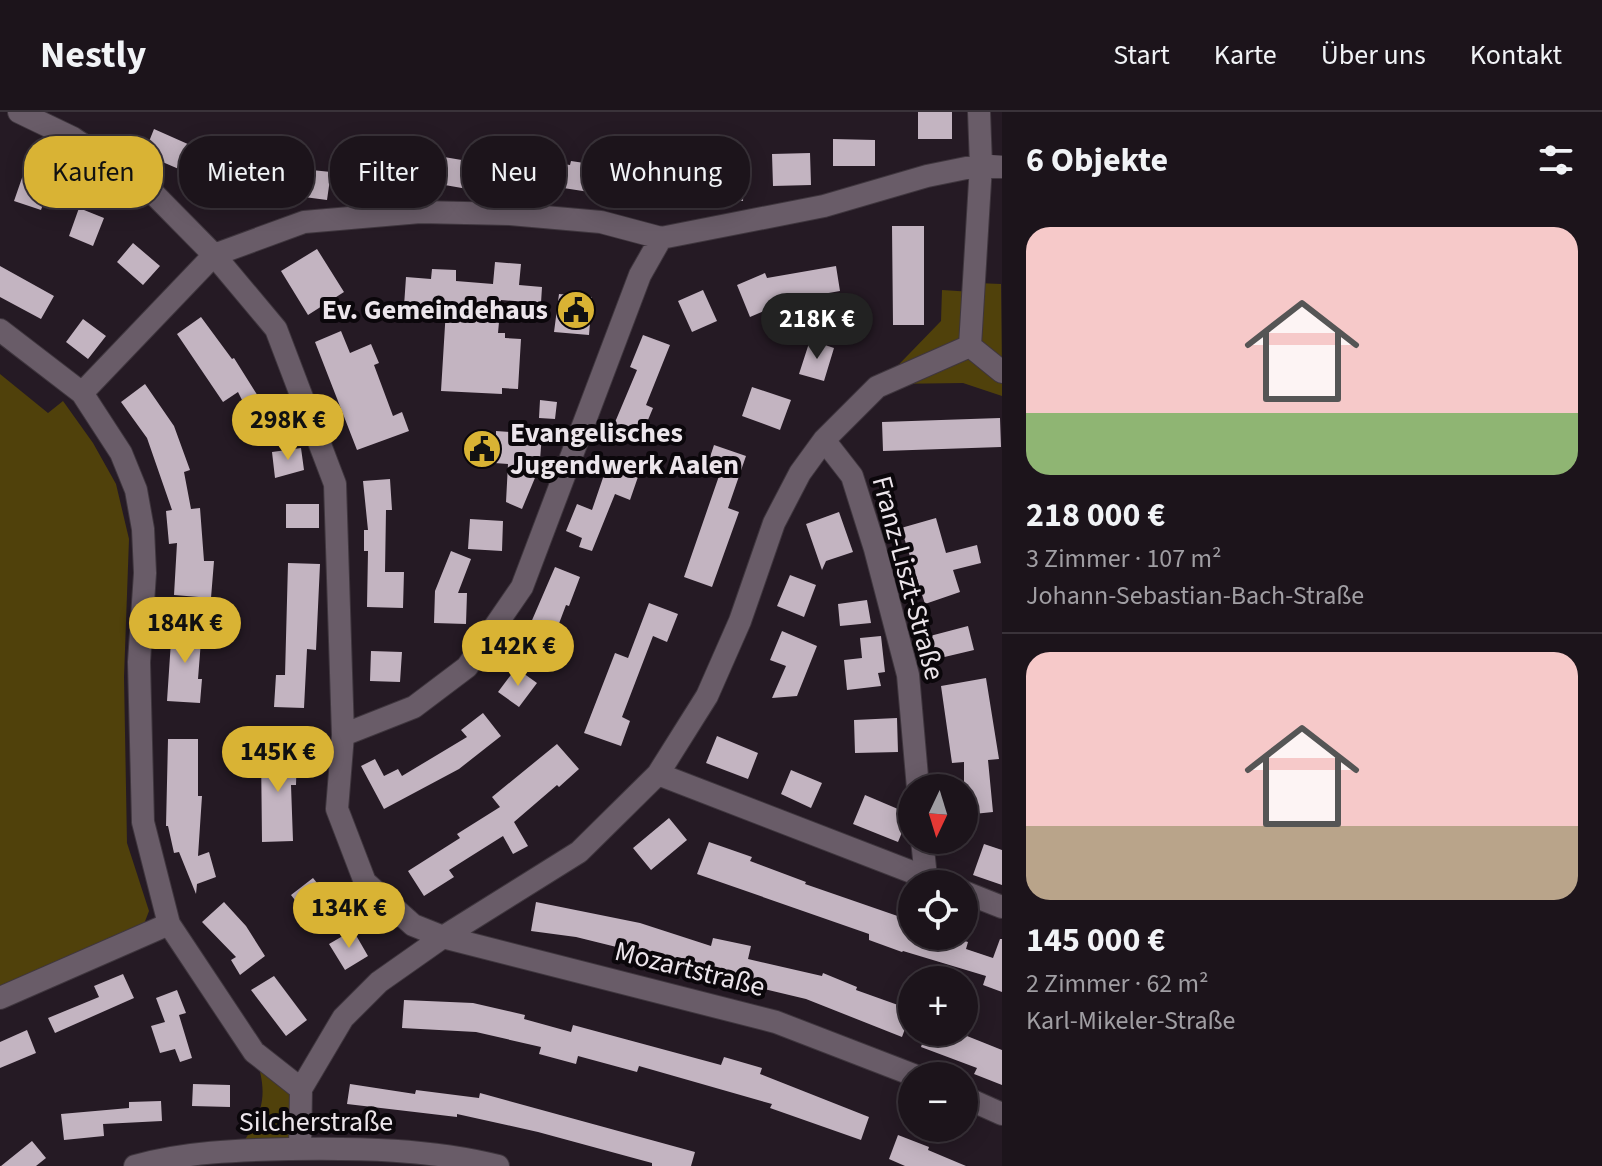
<!DOCTYPE html>
<html lang="de">
<meta charset="utf-8">
<style>
:root{--surface:#1c141b;--page:#292128;--text:#f1f3f6;--muted:#a09ea3;--line:#3a333a;--accent:#d9b334}
body{margin:0;font-family:"Source Sans 3",sans-serif;background:var(--page);color:var(--text);height:100vh;display:flex;flex-direction:column;font-size:30px;white-space:nowrap}
*{box-sizing:border-box;margin:0}
p{font-size:26px;color:var(--muted)}
.icon{flex:none;width:44px;height:44px;fill:none;stroke:currentColor;stroke-width:2;stroke-linecap:round;stroke-linejoin:round}
.map{position:relative;flex:1;overflow:hidden}
.panel{display:flex;flex-direction:column;background:var(--surface);width:600px}
.panel>*{flex:none}
.hud{position:absolute;left:24px;top:24px;width:760px;height:72px;display:flex;gap:16px}
.needle{width:52px;rotate:184deg}
.controls{position:absolute;left:898px;top:662px;display:grid;gap:16px}
.controls a{display:grid;place-items:center;width:80px;height:80px;border-radius:50%;background:var(--surface);box-shadow:0 4px 20px #0003,0 0 0 2px var(--line);font-size:40px}
.price{position:absolute;translate:-50% -68px;padding:0 18px;border-radius:28px;background:var(--accent);color:#111;font-size:26px;line-height:52px;filter:drop-shadow(0 2px 4px #0008)}
.price::after{content:'';position:absolute;left:50%;top:48px;width:24px;height:18px;margin-left:-12px;background:inherit;clip-path:polygon(0 0,100% 0,50% 100%)}
.price.on{background:#222;color:#fff}
ul{padding:0;list-style:none}
li{display:grid;align-content:center;gap:16px;height:424px;padding:0 24px}
li+li{border-top:2px solid var(--line)}
li span{display:grid;place-items:center;height:248px;border-radius:24px;color:#555}
li>.icon{margin-inline-start:auto}
span .icon{width:144px;height:144px;fill:#fffc;stroke-width:1}
li b{font-size:34px}
h2{display:flex;justify-content:space-between;align-items:center;height:96px;padding:0 24px;font-size:34px}
.chip{padding:0 28px;border-radius:32px;background:var(--surface);box-shadow:0 4px 20px #0003,0 0 0 2px var(--line);font-size:28px;line-height:72px}
.chip.on{background:var(--accent);color:#111}
header{display:flex;align-items:center;gap:48px;box-sizing:border-box;height:112px;padding:0 40px;background:var(--surface);border-bottom:2px solid var(--line)}
header strong{font-size:38px}
nav{display:flex;gap:44px;margin-inline-start:auto;font-size:28px}
main{display:flex;flex:1;min-height:0}
.map>svg:first-child{display:block}
</style>
<header>
<strong>Nestly</strong>
<nav><a>Start</a><a>Karte</a><a>Über uns</a><a>Kontakt</a></nav>
</header>
<main>
<div class="map">
<svg width="1002" height="1054" viewBox="0 0 1002 1054">
<rect width="100%" height="100%" fill="#251a24"/>
<path fill="#50410b" d="M977 171 1001 172 1002 257 972 233Z
M942 178 973 180 970 234 877 275 941 209Z
M970 238 1002 263V284L963 271 889 272Z
M0 262 48 301 63 289 93 331 116 372 129 427 124 565 127 731 149 799 144 812 0 882Z
M254 940 296 980V1032L238 1039C263 1000 270 985 254 940Z"/>
<path fill="#c3b4c1" d="M918 0H952V27H918Z
M154 17 199 37 188 61 144 42Z
M833 27 875 28V54H833Z
M810 41 811 73 773 74 772 42Z
M504 44 570 53 571 49 631 58 632 55 702 65V63L744 64 743 89 677 88 616 79 615 84 544 73 543 80 480 70 479 79 439 72 444 45 503 55Z
M365 50 412 57 408 85 361 79Z
M292 56 331 60 327 88 289 83Z
M227 58 257 62 253 90 223 86Z
M23 63 50 73 41 98 14 89Z
M79 96 104 106 93 134 69 124Z
M892 114H924V213H893Z
M133 131 160 154 143 173 117 150Z
M317 137 344 180 308 203 281 159Z
M495 150 521 152 519 173 542 175 541 191 501 188 498 221H505V226L521 227 518 277 502 276V282L441 279 446 197 404 194 406 165 431 167 432 157 456 158V169L493 172Z
M0 154 54 184 41 207 0 185Z
M836 154 840 179 777 190 778 193 750 205 737 173 765 161 767 166Z
M703 178 717 209 692 220 678 189Z
M559 182 592 185 589 223 554 220Z
M201 205 232 247 234 246 261 289 271 284 283 311 259 322 238 280 223 290 177 222Z
M83 207 106 224 88 247 66 230Z
M341 219 350 241 371 232 379 251 374 253 393 304 402 300 409 319 357 338 315 230Z
M643 223 670 233 646 293 653 296 640 327 613 315 637 258 630 255Z
M810 228 834 236 824 269 799 262Z
M145 272 174 314 190 358 184 360 191 397 200 396 204 449H214L211 486 174 483 177 431 169 432 166 399 172 398 147 326 121 290Z
M752 275 791 288 780 318 742 304Z
M540 288 557 290 555 307 539 306Z
M1000 306 1001 335 883 339 882 310Z
M496 319 542 322 539 361H537L522 397 506 390 508 352 467 349 469 325 496 327Z
M714 333 746 344 728 396 739 400 712 475 684 465 719 364 705 360Z
M301 336 304 358 275 366 272 340Z
M608 351 639 362 630 388 615 382 592 439 579 435 582 426 566 419 577 392 592 398Z
M390 367 392 398H386L385 460H404L403 496 367 495 368 439H364V418H368L363 369Z
M286 392H319V416H286Z
M839 400 853 440 826 449 822 458 806 412Z
M936 406 946 441 977 433 981 451 953 458 960 480 925 492 901 416Z
M470 407 503 409 502 439 468 437Z
M451 439 471 447 458 481H467L466 512 434 511 435 479Z
M288 451 320 452 316 538 307 537 304 596 274 595 276 563H285Z
M555 455 580 465 569 494 566 493 546 546 520 536Z
M790 463 816 473 804 505 777 494Z
M867 488 871 511 840 514 838 492Z
M649 491 678 502 667 530 653 524 622 605 630 609 621 634 584 621 615 541 628 546Z
M172 514 202 516 198 567H202L200 591 167 589Z
M968 514 974 538 936 547 930 524Z
M782 519 817 534 797 584 772 586 786 554 770 548Z
M881 524 885 560 878 561 881 574 847 578 844 548 862 546 860 526Z
M371 539 402 540 400 570 370 569Z
M516 556 537 571 519 595 498 580Z
M986 566 999 647 988 648 993 700 964 703V650L952 651 941 574Z
M483 601 501 624 459 657 384 697 361 654 375 647 384 664 398 657 402 664 467 625 461 618Z
M897 606 898 640 855 641 854 608Z
M717 624 758 641 748 667 706 651Z
M168 627H198V684H202L198 744 209 740 216 765 197 772 196 782 179 740 174 741 168 714H166Z
M557 632 579 657 559 675 557 673 514 710 528 734 513 742 503 724 449 758 454 765 424 784 408 759 460 726 457 722 500 695 492 685Z
M261 637H297L296 673H291L293 729 262 730Z
M791 658 822 671 811 696 781 682Z
M865 683 912 703V708H907L898 730 853 712Z
M669 706 687 728 651 758 633 736Z
M709 730 752 745 750 749 806 770 805 772 912 809V824H949L968 830 966 837 993 846 1000 827H1002V880L983 873 986 864 903 839 902 840 869 828V822L697 762Z
M984 732 1002 738V773L973 763Z
M313 766 334 792 311 809 291 783Z
M224 790 246 814 265 844 240 863 231 848 236 845 202 810Z
M536 790 640 811 711 834 713 826 751 834 748 847 822 864 823 861 857 875 856 878 912 898 902 925 806 887 705 863V860L653 844 576 825 531 819Z
M353 818 368 844 345 858 329 832Z
M123 862 134 886 55 921 48 906 99 885 94 874Z
M274 864 307 908 286 924 251 878Z
M177 878 186 901 179 903 192 946 180 950 175 937 160 941 151 914 165 910 156 886Z
M404 888 473 891 525 903 524 907 571 920 573 913 721 953 724 945 762 956 760 962 869 1005 861 1028 770 996 772 992 639 954 637 960 578 944 576 952 539 942 541 935 476 920 402 916Z
M27 918 36 941 0 956V930Z
M926 920H969L967 924 1002 938V973L974 962 977 956 921 935Z
M193 972 230 973V995L192 994Z
M350 972 415 982 416 978 479 986 480 981 695 1040 691 1054H652V1051L538 1020 457 1002V1005L347 992Z
M161 989 162 1009 103 1012 104 1024 64 1028 61 1002 129 996V990Z
M898 1023 929 1035 928 1038 966 1054H905L889 1047Z
M32 1029 46 1046 36 1054H1Z"/>
<g fill="none" stroke-linecap="round" stroke-linejoin="round">
<g stroke="#3f363e" stroke-width="24">
<path id="street" d="M19 0 73 26 152 80 214 143 276 217 335 372 343 623 337 697 365 770 413 813 443 825 776 910 916 964
M979 0 981 53 970 234 1002 260
M0 218 82 281 121 341 136 378 143 417 145 461 139 550 143 710 169 812 254 940 301 977 300 1037
M82 281 214 143 304 110 420 100 510 102 601 110 661 126 824 94 927 64 981 53 1002 55
M824 328 852 364 875 437 908 563 918 676
M343 623 414 595 467 555 522 475 640 163 661 126
M658 662 943 772
M922 728 926 765
M964 780 1002 795
M0 886 169 812
M301 977 343 906 379 870 443 825 579 740 658 662 707 584 740 509 774 411 800 361 824 328 877 275 970 234
M964 985 1002 1002
M135 1054C184 1040 238 1038 289 1037 358 1036 430 1037 498 1054"/>
</g>
<use href="#street" stroke="#695c68" stroke-width="22"/>
</g>
<defs>
<g id="civic-disc" transform="scale(2)"><circle r="9.5" fill="#d9b334" stroke="#0b070b"/><path d="M-.6-6.5H3V-4.5H.6V-3L4-1V1h2V6H-6V1h2V-1L-.6-3ZM-1.2 2.5V6h2.4V2.5Z" fill="#111"/></g>
</defs>
<g fill-rule="evenodd">
<use href="#civic-disc" x="576" y="198"/>
<use href="#civic-disc" x="482" y="337"/>
</g>
<g text-anchor="middle" dominant-baseline="central" stroke-width="8" stroke-linejoin="round" paint-order="stroke">
<g font-size="28" font-weight="bold" fill="#ece5eb" stroke="#0b070b" text-anchor="end">
<text x="548" y="198">Ev. Gemeindehaus</text>
<text x="510" y="321" text-anchor="start">Evangelisches<tspan x="510" dy="32">Jugendwerk Aalen</tspan></text>
</g>
<g font-size="28" fill="#ece5eb" stroke="#0b070b">
<text transform="translate(908 466) rotate(75)">Franz-Liszt-Straße</text>
<text transform="translate(690 857) rotate(14)">Mozartstraße</text>
<text x="316" y="1010">Silcherstraße</text>
</g>
</g>
</svg>
<div class="controls">
<a><svg class="needle" viewBox="-14 -14 28 28"><path d="M0-13l5 13h-10z" fill="#e53935"/><path d="M0 13l5-13h-10z" fill="#a09ea3"/></svg></a>
<a><svg class="icon" aria-label="locate" viewBox="0 0 24 24"><circle cx="12" cy="12" r="6"/><path d="M12 2v4M12 18v4M2 12h4M18 12h4"/></svg></a>
<a>+</a>
<a>−</a>
</div>
<b class="price on" style="left:817px;top:249px">218K €</b>
<b class="price" style="left:288px;top:350px">298K €</b>
<b class="price" style="left:185px;top:553px">184K €</b>
<b class="price" style="left:518px;top:576px">142K €</b>
<b class="price" style="left:278px;top:682px">145K €</b>
<b class="price" style="left:349px;top:838px">134K €</b>
<div class="hud">
<a class="chip on">Kaufen</a>
<a class="chip">Mieten</a>
<a class="chip">Filter</a>
<a class="chip">Neu</a>
<a class="chip">Wohnung</a>
</div>
</div>
<section class="panel">
<h2>6 Objekte<svg class="icon" aria-label="filters" viewBox="0 0 24 24"><path d="M4 7h16M4 17h16"/><circle cx="9" cy="7" r="2"/><circle cx="15" cy="17" r="2"/></svg></h2>
<ul>
<li><span style="background:linear-gradient(#f6c9c9 75%,#8fb573 0)"><svg class="icon" aria-label="home" viewBox="0 0 24 24"><path d="M3 11l9-7 9 7M6 9v11h12V9"/></svg></span><div><b>218 000 €</b><p>3 Zimmer · 107 m²</p><p>Johann-Sebastian-Bach-Straße</p></div></li>
<li><span style="background:linear-gradient(#f6c9c9 70%,#b9a48a 0)"><svg class="icon" aria-label="home" viewBox="0 0 24 24"><path d="M3 11l9-7 9 7M6 9v11h12V9"/></svg></span><div><b>145 000 €</b><p>2 Zimmer · 62 m²</p><p>Karl-Mikeler-Straße</p></div></li>
</ul>
</section>
</main>
